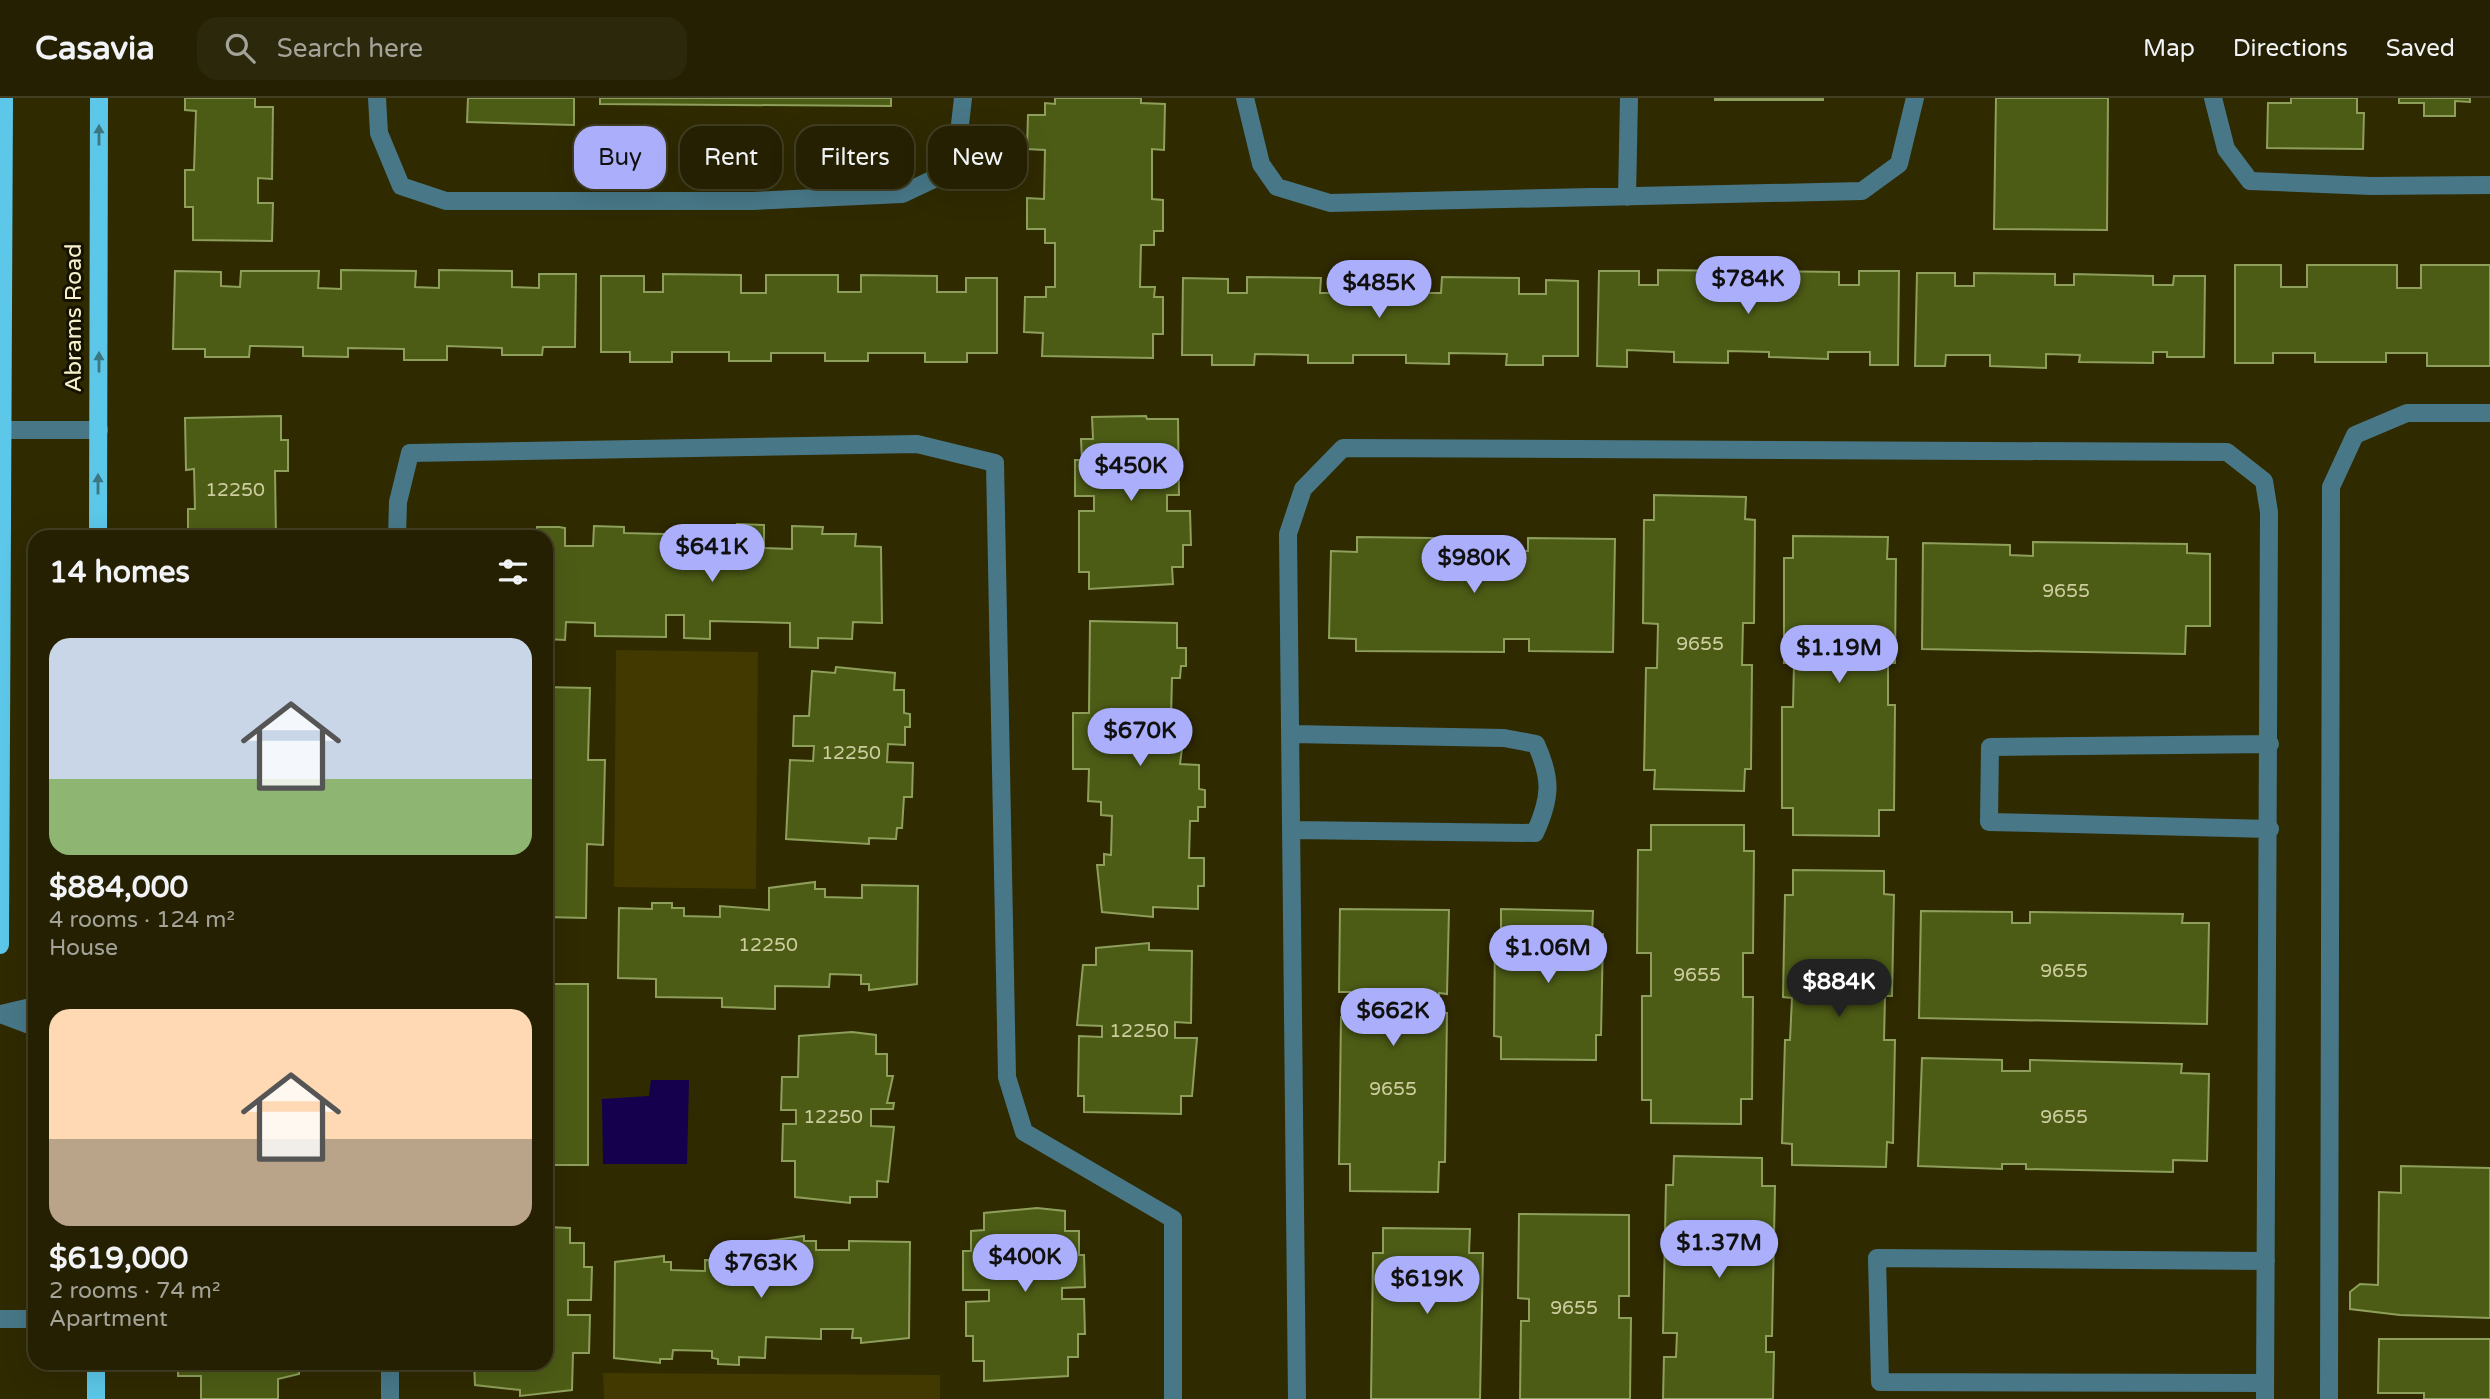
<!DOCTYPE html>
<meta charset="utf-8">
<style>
:root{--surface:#242001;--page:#2c280b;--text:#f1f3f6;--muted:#a3a399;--line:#413e23;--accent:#abaffb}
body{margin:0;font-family:"Varela Round",sans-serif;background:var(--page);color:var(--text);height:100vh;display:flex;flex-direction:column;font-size:26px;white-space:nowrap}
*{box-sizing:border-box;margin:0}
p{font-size:23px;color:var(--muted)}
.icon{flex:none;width:38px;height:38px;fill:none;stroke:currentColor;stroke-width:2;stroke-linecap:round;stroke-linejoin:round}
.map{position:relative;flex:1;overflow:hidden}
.side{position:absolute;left:28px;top:432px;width:525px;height:840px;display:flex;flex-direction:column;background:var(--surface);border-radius:21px;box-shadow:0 7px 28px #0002,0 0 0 2px var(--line)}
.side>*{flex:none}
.banner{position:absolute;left:574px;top:28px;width:665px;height:63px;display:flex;gap:14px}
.price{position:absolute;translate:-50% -60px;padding:0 16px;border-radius:24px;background:var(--accent);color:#111;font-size:23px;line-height:46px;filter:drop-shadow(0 2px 4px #0008)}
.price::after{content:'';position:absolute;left:50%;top:42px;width:21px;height:16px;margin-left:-10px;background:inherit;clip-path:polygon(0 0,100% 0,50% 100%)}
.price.on{background:#222;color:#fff}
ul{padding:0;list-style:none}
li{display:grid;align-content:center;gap:14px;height:371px;padding:0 21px}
li span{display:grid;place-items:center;height:217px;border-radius:21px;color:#555}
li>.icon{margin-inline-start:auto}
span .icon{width:126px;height:126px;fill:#fffc;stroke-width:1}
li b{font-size:30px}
h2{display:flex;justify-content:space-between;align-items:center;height:84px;padding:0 21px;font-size:30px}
.pill{padding:0 24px;border-radius:21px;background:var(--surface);box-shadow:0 7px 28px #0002,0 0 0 2px var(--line);font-size:24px;line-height:63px}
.pill.on{background:var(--accent);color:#111}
header{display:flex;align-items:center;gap:42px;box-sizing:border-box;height:98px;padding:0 35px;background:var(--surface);border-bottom:2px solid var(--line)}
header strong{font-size:33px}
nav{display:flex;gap:38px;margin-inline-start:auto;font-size:24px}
.search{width:490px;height:63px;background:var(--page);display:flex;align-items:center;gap:18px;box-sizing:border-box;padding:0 24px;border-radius:21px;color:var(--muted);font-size:26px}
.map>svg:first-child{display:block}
</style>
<header>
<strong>Casavia</strong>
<div class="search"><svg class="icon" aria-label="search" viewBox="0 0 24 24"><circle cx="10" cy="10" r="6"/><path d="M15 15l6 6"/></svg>Search here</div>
<nav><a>Map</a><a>Directions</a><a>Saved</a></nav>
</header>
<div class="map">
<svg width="2490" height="1301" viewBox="0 0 2490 1301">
<rect width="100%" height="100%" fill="#302a01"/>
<path fill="#413900" d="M616 552 758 554 756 791 614 789Z
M603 1275 940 1277V1301H604Z"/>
<path fill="#15004e" d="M651 982H689L687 1066H603L602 1001 649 998Z"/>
<path fill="#4d5c15" stroke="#8d9f5a" stroke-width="2" d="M185 0H255V9H273L272 81 258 80V105H273L272 143 193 142V109H185V72H194L196 13 185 12Z
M468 0H574V27L467 24Z
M600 0H891V8L600 6Z
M1055 0H1141V5L1165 6 1164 52 1152 51V101L1163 102V133H1154V147H1141L1140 189H1155L1154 199H1163V236H1153V260L1042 258 1043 235 1024 234 1025 199H1046V189H1055V145H1045V131H1027V100L1044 101 1045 52 1027 51 1028 17H1045V5L1055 6Z
M1715 0H1823V2H1715Z
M1996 0H2108L2107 132 1994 131Z
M2291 0H2357V15H2364L2363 51 2267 50 2268 5H2291Z
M2399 0H2470V4L2455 3V18H2424V5H2399Z
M2235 167H2281V189H2307V167H2397V190H2421V167H2490V268H2427V255H2386V264H2315V255H2273V265H2235Z
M341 172 416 173 415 189 439 190V172L512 173V189L539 190V176H576L575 249H543L542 257H502V250L447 248V262H404V251L348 250V259L303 258V249L250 248 249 259H205V251H173L175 173 221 174V188L240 189 241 173H319L318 190 341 191Z
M1658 172 1739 173V187H1759V173L1839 174V187H1859V173H1899L1898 267H1870V254H1828V261L1769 259V254L1728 253V265L1674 264V254L1627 252V269L1597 268 1599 173H1639V187H1658Z
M1917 175H1955V188H1974V175L2055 176V187H2074V176L2153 178V187H2173L2174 178H2205L2204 259H2167V254H2153V265L2079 264 2080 257 2046 256V270L1990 268V257H1946L1945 268H1915Z
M663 176 741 177V195H766V177H838V194H861V177L937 178V194H966V180H997V255H967V264H925V255H868V263H825V255H771V263H729V254H672V264H630V254H601V178H644V194H663Z
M1345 178 1418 179V195H1441L1442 179 1519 180V196H1546V182L1578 183V258H1543V267H1506L1507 256 1449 255V266L1406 265V257H1353V265H1308V257L1255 256 1254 267H1212V257H1182L1183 180 1228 181V195H1247V179L1321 180 1320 195H1345Z
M281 318V342H288V373H275L276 439H188V411H195L194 371 186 372 185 320Z
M1146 318 1147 321H1178L1179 397H1167V413H1190L1191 447H1183V469H1172L1173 486 1089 491V474H1079V413H1094V398H1075V362H1082L1081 341H1093L1092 319Z
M1654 397 1746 399 1745 421 1755 422 1754 525H1743L1742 567H1752L1751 671H1745L1744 693 1654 691 1655 672H1644L1646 570H1657L1658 526 1643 525 1644 422H1654Z
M737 426 764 427V450L792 451V428L823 429 822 436H856L855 448 881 449 882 525 853 524 852 541 818 540V550L790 549V525L710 523V541L684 540V517H666V539L595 538V525L566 524 565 542 546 541V439H497L537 438V429H559L565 430V448H593L594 428 624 429V435L664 436V457L695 458 696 435 737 436Z
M1793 438 1888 439 1887 461H1896L1895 565H1888V607H1895L1894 712H1879V738L1793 737V710H1782V609H1793L1794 565H1784V460H1793Z
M1357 439 1506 441V453H1528V440L1615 441 1613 554 1529 553V541H1504V554L1356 553V541L1329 540 1331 453 1357 454Z
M2033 444 2187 446V455L2210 456V528H2186L2185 556 1922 551 1923 445 2010 447V457L2033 458Z
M1090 523 1177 525V550H1186V568H1181L1180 580H1172L1171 620H1186L1180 666 1199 667V691L1205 692V709H1198V723H1190L1189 760H1204V788H1198V811L1153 809V819L1102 814 1097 767H1104V756L1111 757 1112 718 1101 717V704L1088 703 1089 671H1073V615H1089Z
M836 569 895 575 894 592H904V615L910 616V629H905V647L888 646 887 664 913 665 912 699H904L902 730H897L896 741 869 740V746L786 741 790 662 813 663 814 648H793L794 618H809L812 573 835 575Z
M546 589 590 590 588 662H605L603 747 587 746 586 820 546 819Z
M1651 727H1744V753H1754L1753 855H1743V899H1753L1752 1001H1741V1026L1651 1025V1002H1642V898H1651V855H1637L1638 752H1651Z
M1793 772 1884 773V796L1894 797 1892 898H1885L1884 942H1895L1893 1045 1887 1044 1886 1069 1792 1067V1046L1782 1045 1785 942H1790L1792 900 1783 899 1785 797H1793Z
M815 784V791H825V799L862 800V787L918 788 917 886 869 892V886H861V877L830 876 829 889 775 888V911L722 909V900L656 899V881L618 880 619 810 652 811V805H672V810H684V818L720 819V808L769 812V790Z
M1340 811 1449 812 1447 896 1439 895V915H1447L1445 1064H1439L1438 1094 1350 1093V1066H1339L1341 919H1350V894H1339Z
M1501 811 1593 813 1592 836H1603L1601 937H1596V962L1501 961V939L1494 938 1495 836 1501 837Z
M1921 813 2012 814V825H2030V814L2183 816 2182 825H2209L2207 926 1919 920Z
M1149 845V852L1192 853 1191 925 1175 924V940H1197L1192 998H1181V1016L1084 1014V998H1078L1079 938 1102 939V928L1077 927 1083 867H1096V850Z
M546 886H588V1067H546Z
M852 934 876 937V956H887V978H893L887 1005H894L893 1011H871V1028L894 1029 888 1084 877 1083V1099H850V1105L795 1099V1063H782L783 1026H796V1012H781L782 979H798L799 938Z
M1922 960 2002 962V973H2030V962L2182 966 2181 975 2209 976 2207 1063 2173 1062V1074L2026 1071V1066H2002V1071L1918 1068Z
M1674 1058 1762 1060V1088H1775L1772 1238H1766V1254H1774L1773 1301H1663L1664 1259H1676L1677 1235H1663L1666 1087H1673Z
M2401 1068 2490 1070V1220L2400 1217 2350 1211V1194L2360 1186 2378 1187 2379 1094 2401 1095Z
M1037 1110 1065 1113V1133H1079V1157H1084L1085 1189 1062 1190V1201H1084L1085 1236H1078V1259H1068V1278L984 1283V1263H973V1238H966V1204L989 1203V1192H963V1153H971V1133L984 1132V1115Z
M1519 1116 1629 1117V1198H1619V1220H1631L1630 1301H1520L1521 1223H1529V1201L1518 1200Z
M546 1129 570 1130V1145H584V1169H592L591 1202H568V1217H590L589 1255H573L572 1292 520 1298V1292L475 1287 474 1265H546Z
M1383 1130 1470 1131 1469 1155H1483L1480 1301H1371L1373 1155H1383Z
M804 1138V1143H816V1152H849V1143L910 1144 909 1240 861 1245V1240H852L853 1231H821V1241L766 1239 765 1260 739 1259V1267L718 1266V1261L712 1260V1253L673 1252 672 1261H660V1265L614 1260 615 1164 664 1158V1164H671V1172L705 1173V1162L759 1163 760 1144Z
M2379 1241H2490V1301H2424V1295H2378Z
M178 1265H299V1276L278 1281V1301H201V1278H178Z"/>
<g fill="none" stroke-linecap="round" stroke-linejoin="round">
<path stroke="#487888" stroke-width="18" d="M377 0 379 35 401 88 446 103H753L902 96 955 71 963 0
M1245 0 1261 66 1277 89 1330 105 1862 93 1899 66 1915 0
M2213 0 2226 51 2250 83 2371 88 2490 87
M1627 99 1629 0
M0 332H99
M397 439 398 404 410 355 917 346 995 365 1007 979 1024 1034 1173 1121V1301
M1291 636 1504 640 1536 646C1552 681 1551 700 1535 735L1293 732
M2270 646 1990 649 1989 724 2270 731
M0 916 35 929
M1 916 35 908
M0 1221H35
M390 1265V1301
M2265 1285 1880 1284 1877 1160 2266 1163
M1297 1301 1288 436 1303 391 1343 350 2227 354 2264 383 2269 414 2265 1301
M2329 1301 2331 389 2355 337 2407 315H2490"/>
<path stroke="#5cc7e8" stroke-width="18" d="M98 439 99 0
M0 847 4 0
M96 1265V1301"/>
</g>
<defs><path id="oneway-solid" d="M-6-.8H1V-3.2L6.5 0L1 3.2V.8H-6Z" transform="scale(1.75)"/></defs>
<g fill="#3c7680">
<use href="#oneway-solid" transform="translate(99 37) rotate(-90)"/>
<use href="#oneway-solid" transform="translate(99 264) rotate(-90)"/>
<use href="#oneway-solid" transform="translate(98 386) rotate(-90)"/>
</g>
<g text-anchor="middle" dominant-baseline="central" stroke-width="6" stroke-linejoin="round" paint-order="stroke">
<g font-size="19" fill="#cccc9e">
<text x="235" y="392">12250</text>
<text x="2066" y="493">9655</text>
<text x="1700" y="546">9655</text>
<text x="851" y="655">12250</text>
<text x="768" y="847">12250</text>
<text x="2064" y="873">9655</text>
<text x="1697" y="877">9655</text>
<text x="1139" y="933">12250</text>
<text x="1393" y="991">9655</text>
<text x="833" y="1019">12250</text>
<text x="2064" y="1019">9655</text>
<text x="1574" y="1210">9655</text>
</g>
<g font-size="23" fill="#f6f1cc" stroke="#161200">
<text transform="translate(74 220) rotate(-90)">Abrams Road</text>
</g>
</g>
</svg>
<b class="price" style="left:1748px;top:218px">$784K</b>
<b class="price" style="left:1379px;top:222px">$485K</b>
<b class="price" style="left:1131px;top:405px">$450K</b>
<b class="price" style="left:712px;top:486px">$641K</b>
<b class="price" style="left:1474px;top:497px">$980K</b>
<b class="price" style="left:1839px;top:587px">$1.19M</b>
<b class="price" style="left:1140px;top:670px">$670K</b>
<b class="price" style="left:1548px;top:887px">$1.06M</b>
<b class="price on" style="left:1839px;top:921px">$884K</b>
<b class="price" style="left:1393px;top:950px">$662K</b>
<b class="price" style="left:1719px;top:1182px">$1.37M</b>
<b class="price" style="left:1025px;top:1196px">$400K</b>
<b class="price" style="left:761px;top:1202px">$763K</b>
<b class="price" style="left:1427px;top:1218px">$619K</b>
<div class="banner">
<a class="pill on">Buy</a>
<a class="pill">Rent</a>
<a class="pill">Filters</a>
<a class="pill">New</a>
</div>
<section class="side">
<h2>14 homes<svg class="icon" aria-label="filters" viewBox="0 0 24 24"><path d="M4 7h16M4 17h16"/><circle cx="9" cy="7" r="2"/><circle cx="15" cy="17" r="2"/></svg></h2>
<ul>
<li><span style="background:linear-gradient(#c9d6e8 65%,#8fb573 0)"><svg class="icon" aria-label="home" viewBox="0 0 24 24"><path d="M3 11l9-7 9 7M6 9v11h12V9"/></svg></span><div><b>$884,000</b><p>4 rooms · 124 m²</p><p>House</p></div></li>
<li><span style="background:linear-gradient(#ffd9b3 60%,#b9a48a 0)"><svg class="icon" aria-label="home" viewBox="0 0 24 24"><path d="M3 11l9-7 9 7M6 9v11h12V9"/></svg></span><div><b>$619,000</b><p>2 rooms · 74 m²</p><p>Apartment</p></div></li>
</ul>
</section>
</div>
